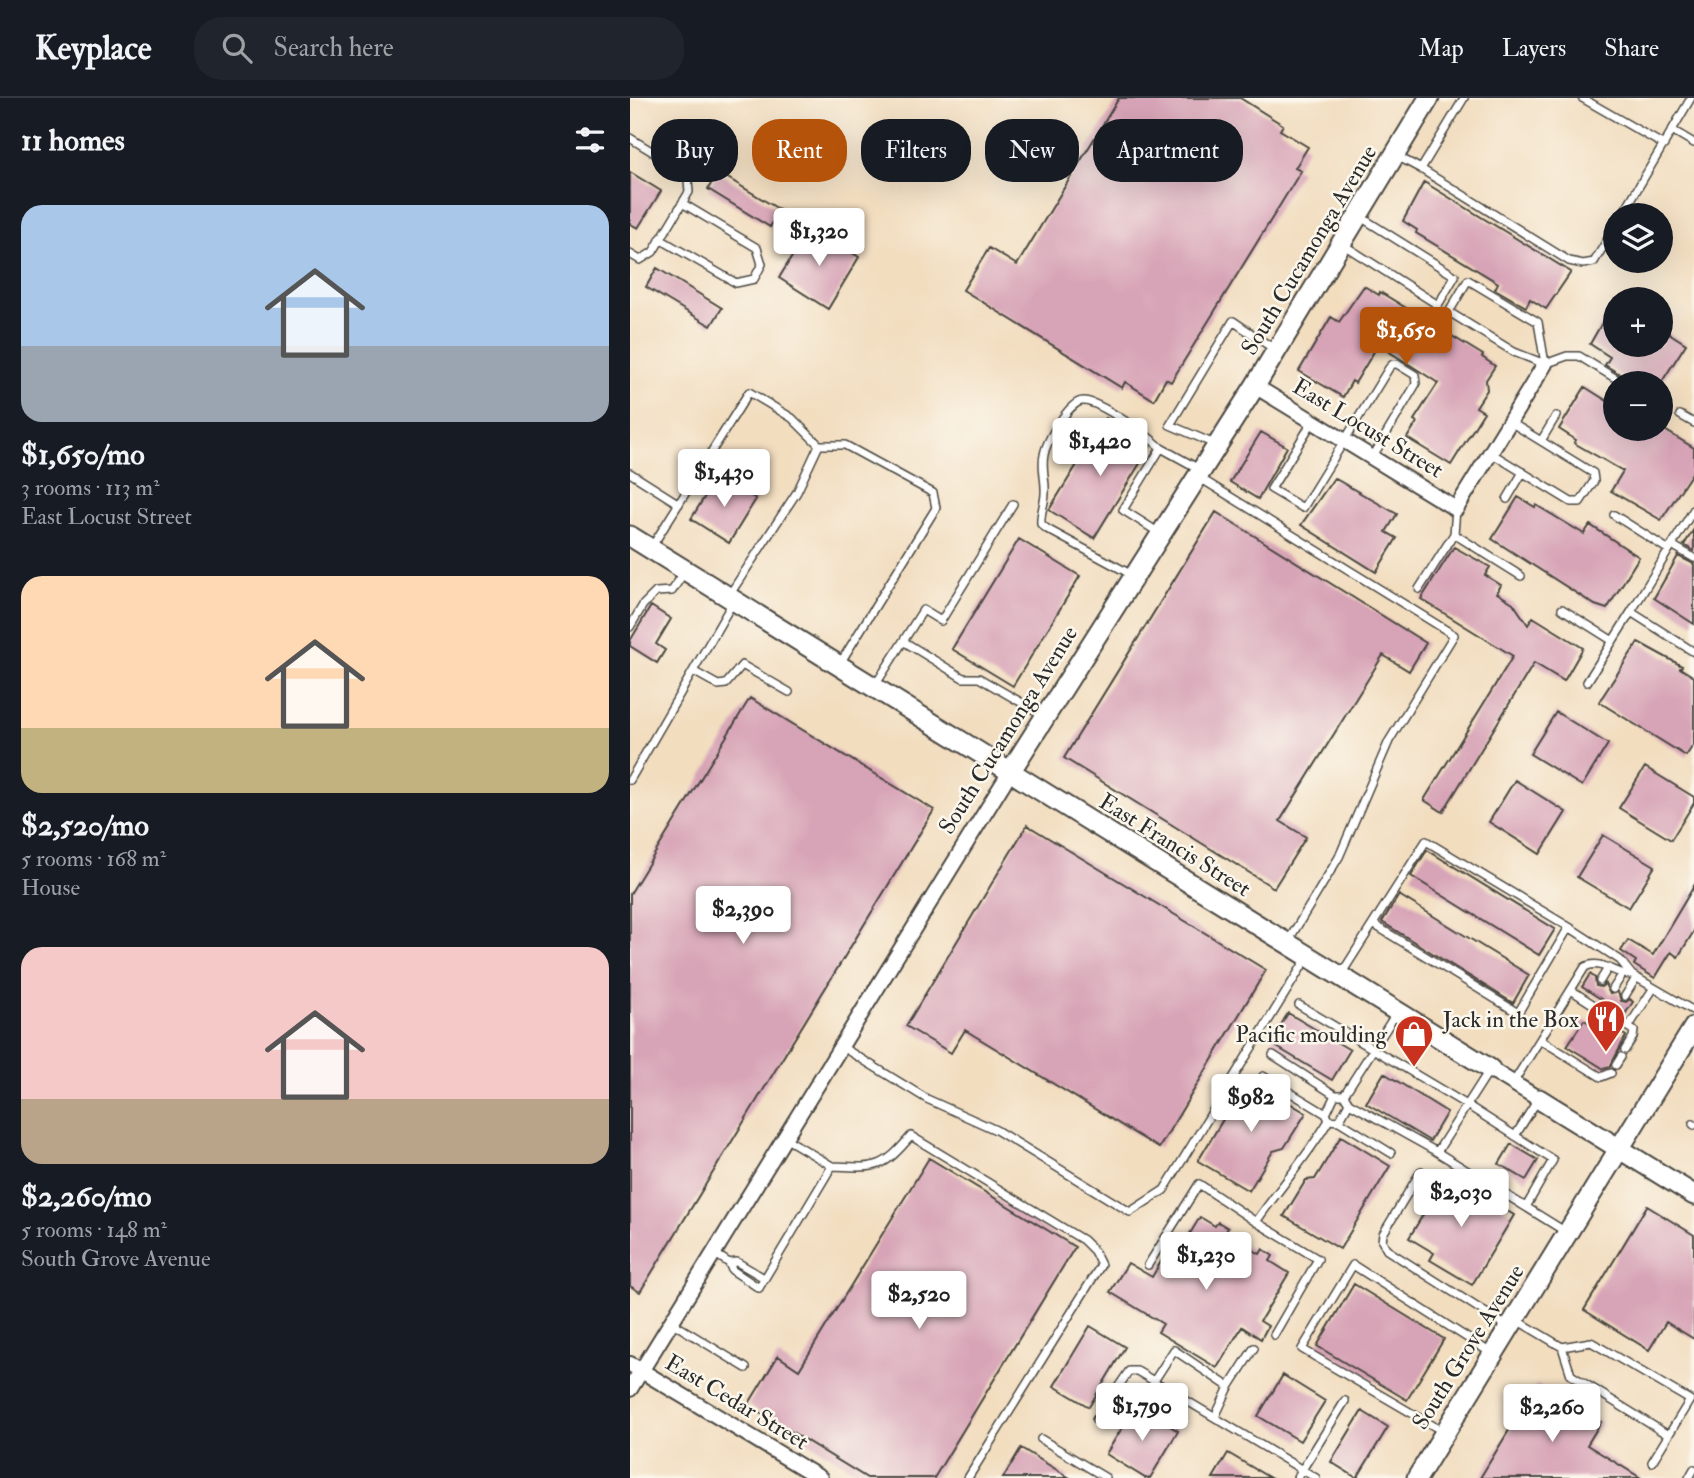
<!DOCTYPE html>
<meta charset="utf-8">
<style>
:root{--surface:#171b24;--page:#20242c;--text:#f1f3f6;--muted:#9ea1a6;--line:#363941;--accent:#b45309}
body{margin:0;font-family:"IM FELL Double Pica",serif;background:var(--page);color:var(--text);height:100vh;display:flex;flex-direction:column;font-size:26px;white-space:nowrap}
*{box-sizing:border-box;margin:0}
p{font-size:23px;color:var(--muted)}
.icon{flex:none;width:38px;height:38px;fill:none;stroke:currentColor;stroke-width:2;stroke-linecap:round;stroke-linejoin:round}
.map{position:relative;flex:1;overflow:hidden}
.panel{display:flex;flex-direction:column;background:var(--surface);width:630px}
.panel>*{flex:none}
.banner{position:absolute;left:21px;top:21px;width:665px;height:63px;display:flex;gap:14px}
.fabs{position:absolute;left:973px;top:105px;display:grid;gap:14px}
.fabs a{display:grid;place-items:center;width:70px;height:70px;border-radius:50%;background:var(--surface);box-shadow:0 7px 28px #0002;font-size:35px}
.price{position:absolute;translate:-50% -60px;padding:0 16px;border-radius:7px;background:#fff;color:#222;font-size:23px;line-height:46px;filter:drop-shadow(0 2px 4px #0008)}
.price::after{content:'';position:absolute;left:50%;top:42px;width:21px;height:16px;margin-left:-10px;background:inherit;clip-path:polygon(0 0,100% 0,50% 100%)}
.price.selected{background:var(--accent);color:#fff}
ul{padding:0;list-style:none}
li{display:grid;align-content:center;gap:14px;height:371px;padding:0 21px}
li span{display:grid;place-items:center;height:217px;border-radius:21px;color:#555}
li>.icon{margin-inline-start:auto}
span .icon{width:126px;height:126px;fill:#fffc;stroke-width:1}
li b{font-size:30px}
h2{display:flex;justify-content:space-between;align-items:center;height:84px;padding:0 21px;font-size:30px}
.pill{padding:0 24px;border-radius:28px;background:var(--surface);box-shadow:0 7px 28px #0002;font-size:24px;line-height:63px}
.pill.selected{background:var(--accent);color:#fff}
header{display:flex;align-items:center;gap:42px;box-sizing:border-box;height:98px;padding:0 35px;background:var(--surface);border-bottom:2px solid var(--line)}
header strong{font-size:33px}
nav{display:flex;gap:38px;margin-inline-start:auto;font-size:24px}
.search{width:490px;height:63px;background:var(--page);display:flex;align-items:center;gap:18px;box-sizing:border-box;padding:0 24px;border-radius:28px;color:var(--muted);font-size:26px}
main{display:flex;flex:1;min-height:0}
.map>svg:first-child{display:block}
</style>
<header>
<strong>Keyplace</strong>
<div class="search"><svg class="icon" aria-label="search" viewBox="0 0 24 24"><circle cx="10" cy="10" r="6"/><path d="M15 15l6 6"/></svg>Search here</div>
<nav><a>Map</a><a>Layers</a><a>Share</a></nav>
</header>
<main>
<section class="panel">
<h2>11 homes<svg class="icon" aria-label="filters" viewBox="0 0 24 24"><path d="M4 7h16M4 17h16"/><circle cx="9" cy="7" r="2"/><circle cx="15" cy="17" r="2"/></svg></h2>
<ul>
<li><span style="background:linear-gradient(#a9c7e8 65%,#9aa5b1 0)"><svg class="icon" aria-label="home" viewBox="0 0 24 24"><path d="M3 11l9-7 9 7M6 9v11h12V9"/></svg></span><div><b>$1,650/mo</b><p>3 rooms · 113 m²</p><p>East Locust Street</p></div></li>
<li><span style="background:linear-gradient(#ffd9b3 70%,#c2b280 0)"><svg class="icon" aria-label="home" viewBox="0 0 24 24"><path d="M3 11l9-7 9 7M6 9v11h12V9"/></svg></span><div><b>$2,520/mo</b><p>5 rooms · 168 m²</p><p>House</p></div></li>
<li><span style="background:linear-gradient(#f6c9c9 70%,#b9a48a 0)"><svg class="icon" aria-label="home" viewBox="0 0 24 24"><path d="M3 11l9-7 9 7M6 9v11h12V9"/></svg></span><div><b>$2,260/mo</b><p>5 rooms · 148 m²</p><p>South Grove Avenue</p></div></li>
</ul>
</section>
<div class="map">
<svg width="1064" height="1380" viewBox="0 0 1064 1380">
<rect width="100%" height="100%" fill="#fbf7ec"/>
<filter id="ink" filterUnits="userSpaceOnUse"><feTurbulence type="fractalNoise" baseFrequency=".0143" numOctaves="2"/><feDisplacementMap in="SourceGraphic" scale="14" xChannelSelector="R" yChannelSelector="G"/><feConvolveMatrix kernelMatrix="1 2 1 2 8 2 1 2 1" color-interpolation-filters="sRGB"/></filter>
<filter id="wash" filterUnits="userSpaceOnUse"><feTurbulence type="fractalNoise" baseFrequency=".00686" numOctaves="4" result="noise"/><feDisplacementMap in="SourceGraphic" scale="28" xChannelSelector="R" yChannelSelector="G"/><feGaussianBlur stdDeviation="1.57" result="paint"/><feColorMatrix in="noise" values="0 0 0 0 0 0 0 0 0 0 0 0 0 0 0 0 0 1.4 0 .05"/><feComposite in="paint" operator="in"/></filter>
<g filter="url(#wash)">
<rect width="100%" height="100%" fill="#f2ddbf"/>
<g id="blocks">
<path fill="#d7a3b6" d="M489 0H610L653 27 650 32 678 49 665 70 671 73 541 284 536 281 524 302 495 284 492 290 333 192 359 150 387 167Z
M0 74 31 93 8 130 0 126Z
M88 74 150 112 140 129 78 91Z
M794 84 941 174 916 211 900 201 896 209 865 191 868 185 786 135 787 132 773 123Z
M180 129 229 159 198 211 149 180Z
M27 170 92 210 81 228 16 189Z
M734 188 749 197 750 194 853 257 852 259 865 268 856 282 857 292 846 309 854 314 821 367 777 340 787 324 784 322 808 285 788 272 748 247 725 285 722 283 713 299 669 273 701 219 709 224Z
M985 202V247H1031V230L1056 246 1031 285H1019L1007 278 1003 285H1000L996 280 975 267 980 259 960 246Z
M955 289 985 308V331H1033L1064 350V372L1031 422 981 393 993 373 944 345 946 342 929 331Z
M476 320 520 349 464 440 419 412Z
M631 334 657 349 628 401 600 384Z
M88 377 126 401 99 445 61 421Z
M704 380 767 416 756 434 767 440 746 474 671 427Z
M888 399 905 409 906 407 954 436 960 427 1009 459 977 511 965 507 862 441Z
M586 414 796 545 779 573 753 557 650 723 676 739 644 790 434 660Z
M1064 431V453L1054 447Z
M389 441 450 478 383 588 322 551Z
M824 449 860 469 855 477 871 487 867 495 883 505 898 527 903 519 953 550 934 583 904 565 813 714 794 702 883 558 791 501Z
M1048 458 1064 466V526L1024 500Z
M21 508 41 521 26 546 35 552 27 565 0 548V543Z
M1008 544 1052 568 1050 570 1064 579V646L1056 658 969 604Z
M120 600 304 712 10 1194 0 1188V796Z
M926 614 978 646 952 688 900 656Z
M1015 669 1064 699V705L1041 742 989 710Z
M885 682 936 714 910 756 859 724Z
M397 727 636 872 529 1050 335 932 321 955 276 928Z
M973 737 1025 768 999 810 947 779Z
M797 752 925 831 909 857 781 778Z
M1064 788V833L1048 859 1041 854 1025 880 1004 867 1006 863 991 853 998 842 1023 857Z
M769 797 899 877 883 905 752 824Z
M960 876 965 880 966 888 971 889 975 886 980 896 988 894 991 903 996 904 1000 901 1003 904 995 916 952 889Z
M658 915 720 952 702 982 640 945Z
M954 922 966 929 969 925 981 933 983 930 996 938 980 969 974 971 937 948Z
M754 975 817 1014 800 1043 736 1005Z
M618 980 676 1015 654 1050 643 1053 619 1093 568 1063Z
M711 1038 760 1068 710 1151 654 1118 676 1082 685 1081Z
M881 1046 908 1062 896 1082 869 1066Z
M299 1060 445 1149 304 1380H237L118 1307 148 1258 169 1272Z
M817 1077 884 1117 842 1187 800 1162 804 1155 779 1140Z
M1017 1108 1064 1137V1241L1036 1224 1019 1252 954 1212Z
M570 1119 585 1128 588 1124 598 1130 595 1135 630 1156 633 1151 643 1158 640 1163 659 1175 630 1223 638 1228 631 1241 612 1229 587 1270 528 1234 533 1226 480 1194 498 1165 522 1179 532 1162 541 1167Z
M724 1186 814 1241 777 1302 687 1248Z
M460 1228 495 1249 459 1309 424 1288Z
M653 1277 695 1303 670 1343 628 1318Z
M907 1286 971 1324 957 1347 1011 1380H850Z
M506 1307 548 1333 520 1380H515L476 1356Z
M732 1313 758 1329 727 1380 701 1364Z
M391 1350 440 1380H373Z
M598 1355 640 1380H583Z"/>
</g>
</g>
<g filter="url(#ink)">
<use href="#blocks" fill-opacity="0" stroke="#494641" stroke-width="2"/>
<g fill="none" stroke-linecap="round" stroke-linejoin="round">
<g stroke="#494641" stroke-width="10">
<path id="lane" d="M834 0 791 71 939 163 953 166 964 164 985 129
M952 0 1034 47
M1042 32 1064 45
M0 40 49 70 58 82 59 94 23 154 10 162 0 156
M767 58 791 71
M992 117 1061 0
M30 141 106 185 124 181 132 166 127 150 52 105
M712 146 808 207 825 178 729 118
M915 266 908 224 838 182 819 214 884 254 915 266 937 258H949L993 285
M1050 317 1064 325
M683 323 641 391 673 410 759 270 763 266H767L785 277 786 286 742 360
M911 343 926 318
M189 347H215L303 395 306 410 209 567
M587 347 540 327 603 223 644 251
M861 355 941 404H950L964 383 963 375 880 324
M0 375 49 406
M570 380 824 537 759 643 709 759 657 845
M877 401 893 374
M1064 411 1001 514 1064 554
M984 417 1039 452
M531 436 493 412 531 350 571 372
M824 436 891 478
M1042 447 1064 460
M21 450 119 294 162 320 189 347 167 394 98 499
M504 478 417 431 411 426C410 414 415 406 415 395 416 382 411 370 414 357 416 344 439 303 453 303 468 302 520 339 531 350
M789 491 824 436 826 411
M932 511 983 543
M0 529 13 507 26 494 42 493 55 473
M273 543 333 580H349L413 617
M63 573 88 587 96 586 112 567 159 594
M957 584 1001 514
M244 589 293 512 311 523 383 406
M0 682 103 504
M939 829 990 862 1002 877
M710 878 743 826 796 743 939 829 888 915 743 826
M970 883 978 870
M983 891 992 877
M941 892 1004 933 1003 939 995 952
M995 898 1006 880
M669 907 837 1007 923 1062 896 1109
M999 928 1023 891
M911 942 971 979 981 975
M212 949 297 1001 366 1032 500 1114 534 1092 677 860
M643 957 705 997
M986 967 991 959
M860 971 807 1054 936 1134
M633 978 696 1016
M883 985 955 869C970 860 985 877 1002 877L1064 913
M705 997H714L719 1005 709 1023 699 1022 696 1016Z
M714 997 767 914
M719 1005 807 1054
M709 1023 761 1055
M1063 1026 1064 1027
M885 1038 907 1003
M202 1068C247 1070 252 1072 281 1038L453 1142 464 1153 471 1167 338 1380
M791 1073 753 1136 752 1143 757 1152 878 1229
M84 1155 99 1165 102 1172 129 1190 202 1068 155 1040
M99 1165 107 1164 134 1180
M518 1167 569 1086 626 1124
M885 1221 932 1249 961 1244 1060 1302 1022 1364
M41 1224 116 1270
M644 1237 688 1161 626 1124C650 1089 678 1058 699 1022
M932 1249 941 1277 1038 1337
M524 1283 544 1252 599 1289 624 1250
M585 1319 599 1289
M466 1322 499 1273H507L686 1380
M814 1334 672 1251 723 1167 861 1255
M411 1341 476 1380
M667 1380 715 1303
M1059 1380 1064 1371"/>
</g>
<g stroke="#494641" stroke-width="18">
<path id="street" d="M625 288 826 411 915 266
M860 971 909 1001
M0 1266 190 1380
M0 1291 380 674"/>
</g>
<g stroke="#494641" stroke-width="23">
<path id="secondary" d="M0 438 860 971
M380 674 625 288 799 0
M909 1001 1064 1097
M787 1380 1064 929"/>
</g>
<use href="#lane" stroke="#fff" stroke-width="7"/>
<use href="#street" stroke="#fff" stroke-width="14"/>
<use href="#secondary" stroke="#fff" stroke-width="19"/>
</g>
</g>
<defs>
<g id="restaurant-pin" transform="scale(2.0125)"><path d="M0 17L-7.5 6A9.5 9.5 0 1 1 7.5 6Z" fill="#c8321e" stroke="#fbf7ec"/><path d="M-5-6h1v4h1v-4h1v4h1v-4h1v5L-1.5 .5V6h-2V.5L-5-1ZM5-6V6H3V1.5H1.5Q1.5-4 5-6Z" fill="#fff"/></g>
<g id="shop-pin" transform="scale(2.0125)"><path d="M0 17L-7.5 6A9.5 9.5 0 1 1 7.5 6Z" fill="#c8321e" stroke="#fbf7ec"/><path d="M-5-2.5h2.3a2.7 3.5 0 0 1 5.4 0H5L5.5 6h-11ZM-1.5-2.5h3a1.5 2.3 0 0 0-3 0Z" fill="#fff"/></g>
</defs>
<g fill-rule="evenodd">
<use href="#restaurant-pin" x="976" y="921"/>
<use href="#shop-pin" x="784" y="936"/>
</g>
<g text-anchor="middle" dominant-baseline="central" stroke-width="5" stroke-linejoin="round" paint-order="stroke">
<g font-size="23" fill="#2b2b2b" stroke="#fbf7ec">
<text transform="translate(679 152) rotate(-59)">South Cucamonga Avenue</text>
<text transform="translate(738 330) rotate(31)">East Locust Street</text>
<text transform="translate(378 632) rotate(-58)">South Cucamonga Avenue</text>
<text transform="translate(545 747) rotate(32)">East Francis Street</text>
<text transform="translate(838 1249) rotate(-58)">South Grove Avenue</text>
<text transform="translate(107 1304) rotate(31)">East Cedar Street</text>
</g>
<g font-size="23" fill="#2b2b2b" stroke="#fbf7ec" text-anchor="end">
<text x="949" y="921">Jack in the Box</text>
<text x="757" y="936">Pacific moulding</text>
</g>
</g>
</svg>
<div class="fabs">
<a><svg class="icon" aria-label="layers" viewBox="0 0 24 24"><path d="M12 4l9 5-9 5-9-5zM3 14l9 5 9-5"/></svg></a>
<a>+</a>
<a>−</a>
</div>
<b class="price" style="left:189px;top:170px">$1,320</b>
<b class="price selected" style="left:776px;top:269px">$1,650</b>
<b class="price" style="left:470px;top:380px">$1,420</b>
<b class="price" style="left:94px;top:411px">$1,430</b>
<b class="price" style="left:113px;top:848px">$2,390</b>
<b class="price" style="left:621px;top:1036px">$982</b>
<b class="price" style="left:831px;top:1131px">$2,030</b>
<b class="price" style="left:576px;top:1194px">$1,230</b>
<b class="price" style="left:289px;top:1233px">$2,520</b>
<b class="price" style="left:512px;top:1345px">$1,790</b>
<b class="price" style="left:922px;top:1346px">$2,260</b>
<div class="banner">
<a class="pill">Buy</a>
<a class="pill selected">Rent</a>
<a class="pill">Filters</a>
<a class="pill">New</a>
<a class="pill">Apartment</a>
</div>
</div>
</main>
